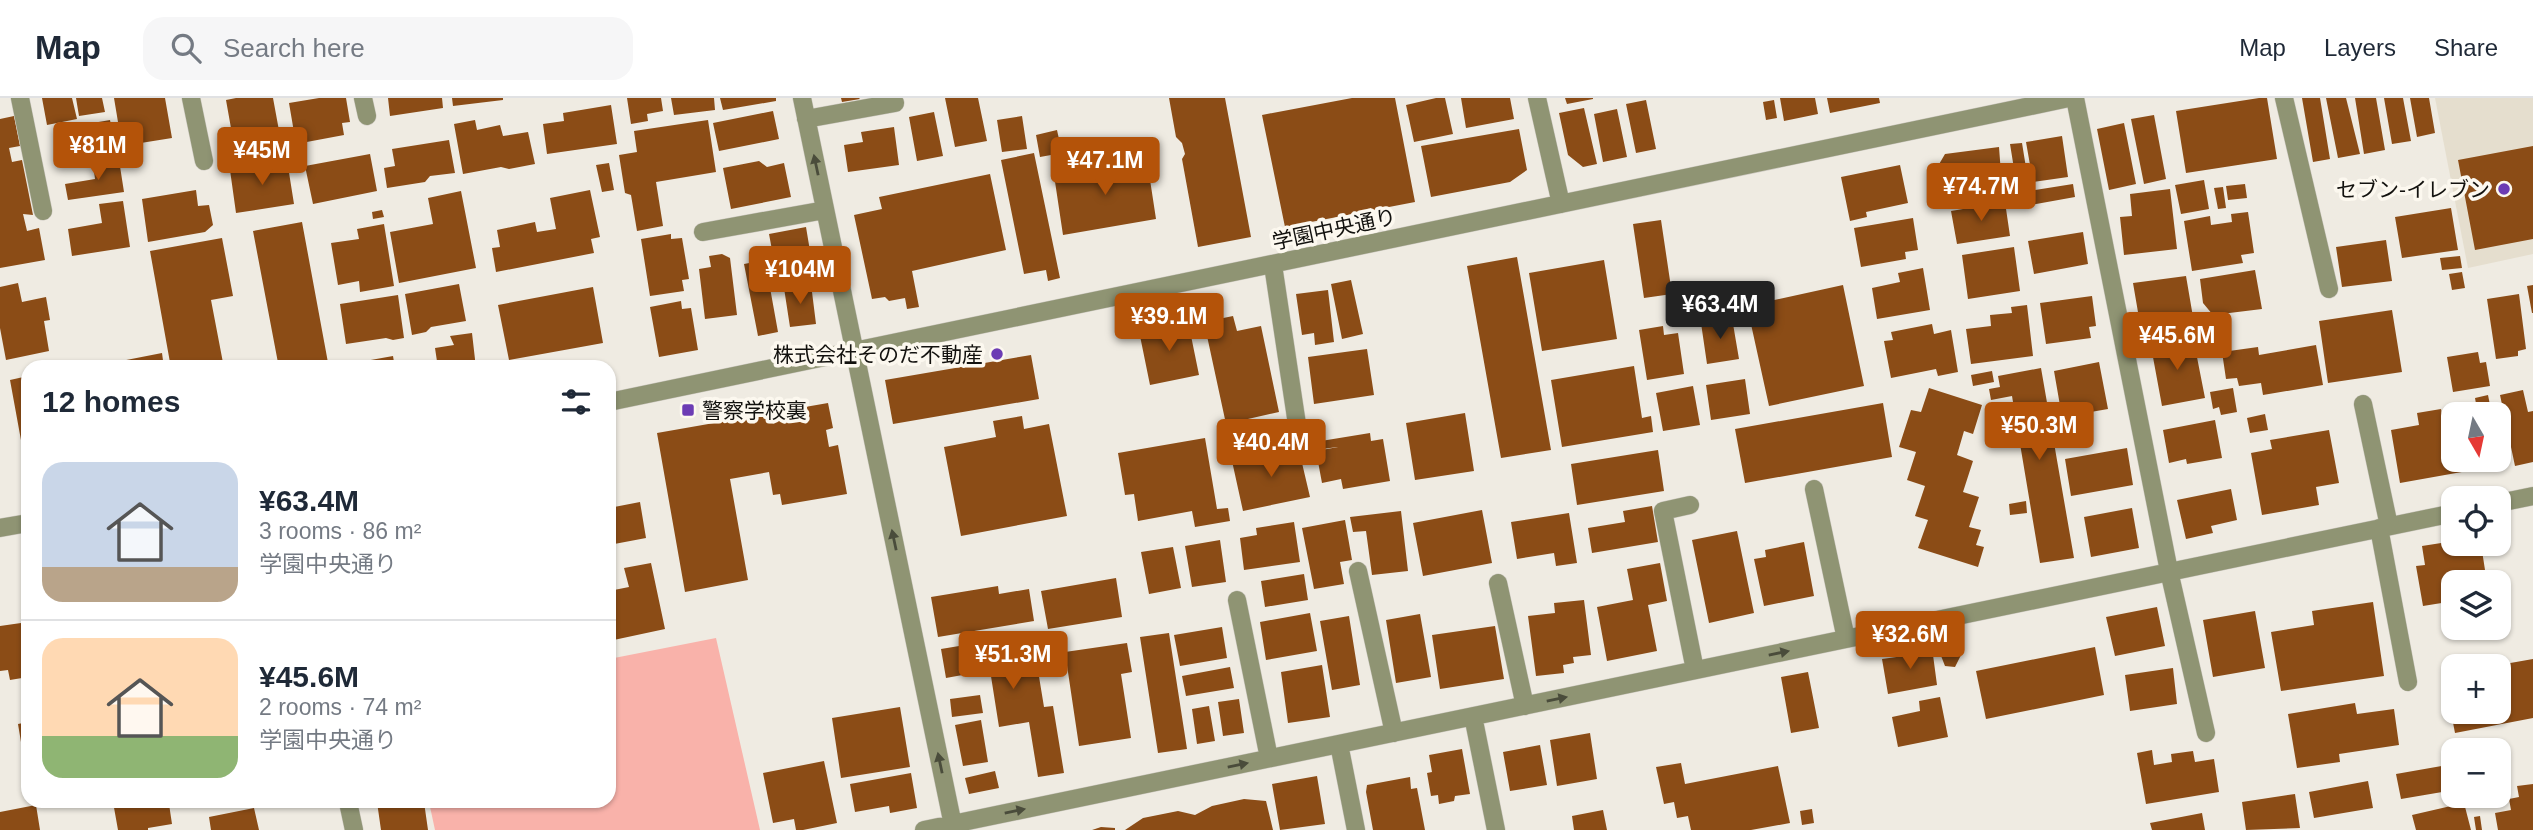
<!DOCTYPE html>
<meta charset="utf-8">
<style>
:root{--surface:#fff;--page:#f6f6f7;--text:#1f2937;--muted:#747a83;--line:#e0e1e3;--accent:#b45309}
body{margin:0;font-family:Arial,"Noto Sans JP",sans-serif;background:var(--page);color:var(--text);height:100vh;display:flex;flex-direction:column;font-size:26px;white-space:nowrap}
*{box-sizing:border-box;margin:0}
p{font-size:23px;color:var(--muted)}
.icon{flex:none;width:38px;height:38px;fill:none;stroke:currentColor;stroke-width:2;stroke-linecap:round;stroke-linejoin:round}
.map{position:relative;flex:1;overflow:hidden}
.drawer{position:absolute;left:21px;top:262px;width:595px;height:448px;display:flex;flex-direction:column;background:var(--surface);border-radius:21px;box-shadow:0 2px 5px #0004}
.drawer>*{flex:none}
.needle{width:46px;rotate:171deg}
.buttons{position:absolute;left:2441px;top:304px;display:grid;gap:14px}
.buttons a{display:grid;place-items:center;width:70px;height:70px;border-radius:14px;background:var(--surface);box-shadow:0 2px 5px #0004;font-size:35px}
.price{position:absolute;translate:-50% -60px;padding:0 16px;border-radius:7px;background:var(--accent);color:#fff;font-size:23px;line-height:46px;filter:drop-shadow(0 2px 4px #0008)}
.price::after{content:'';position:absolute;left:50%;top:42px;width:21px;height:16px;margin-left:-10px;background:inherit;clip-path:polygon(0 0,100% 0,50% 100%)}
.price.current{background:#222;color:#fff}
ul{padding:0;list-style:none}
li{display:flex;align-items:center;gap:21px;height:175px;padding:0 21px}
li+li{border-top:2px solid var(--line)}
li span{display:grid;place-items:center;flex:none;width:196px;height:140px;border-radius:21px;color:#555}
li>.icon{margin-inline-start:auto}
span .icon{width:84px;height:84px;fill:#fffc;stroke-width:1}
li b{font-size:30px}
h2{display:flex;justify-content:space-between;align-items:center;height:84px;padding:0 21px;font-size:30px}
header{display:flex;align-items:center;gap:42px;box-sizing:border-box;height:98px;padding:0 35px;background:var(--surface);border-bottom:2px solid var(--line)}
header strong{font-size:33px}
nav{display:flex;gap:38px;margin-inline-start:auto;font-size:24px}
.search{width:490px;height:63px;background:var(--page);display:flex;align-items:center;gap:18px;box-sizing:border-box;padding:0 24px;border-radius:21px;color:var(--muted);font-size:26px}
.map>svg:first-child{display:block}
</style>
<header>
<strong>Map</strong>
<div class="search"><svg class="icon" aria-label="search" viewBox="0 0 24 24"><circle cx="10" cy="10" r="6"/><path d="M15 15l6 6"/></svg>Search here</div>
<nav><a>Map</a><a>Layers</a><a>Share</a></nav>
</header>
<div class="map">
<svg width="2533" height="732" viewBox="0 0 2533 732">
<rect width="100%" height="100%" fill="#efebe2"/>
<path fill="#e5dece" d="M2435 0H2533V156L2468 170Z"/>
<path fill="#f9b2aa" d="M716 540 760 732H435L429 704H609V561Z"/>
<path fill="#8b4c16" d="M42 0H72L77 21 47 27Z
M76 0H102L105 14 79 18Z
M114 0H165L172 40 122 48Z
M236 0H273L280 38 234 47 226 2Z
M319 0H346L350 24 342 25 344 37 296 46 289 5Z
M388 0H442L443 10 390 18Z
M452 0H503V2L453 8Z
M627 0H661L663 13 647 16 648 23 631 26Z
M671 0H714L715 12 674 17Z
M720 0H776V3L723 12Z
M841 0H859L860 1 842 4Z
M945 0H978L987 43 955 49Z
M1169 0H1225L1251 139 1198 149 1182 61 1185 56 1182 45 1176 39Z
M1352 0H1395L1415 104 1285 129 1262 17Z
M1436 0H1445L1453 36 1414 44 1406 7Z
M1461 0H1510L1514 21 1466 30Z
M1565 0H1593V1L1567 6Z
M1780 0H1815L1818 16 1784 23Z
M1827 0H1879L1880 5 1830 15Z
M2259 0H2267L2277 61 2186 75 2176 13Z
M2302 0H2320L2330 61 2313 64Z
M2326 0H2346L2360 56 2338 60Z
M2355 0H2376L2385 52 2364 56Z
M2384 0H2403L2411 43 2392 46Z
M2410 0H2429L2435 35 2417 39Z
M1646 2 1656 51 1636 55 1626 6Z
M1774 2 1777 20 1766 22 1763 4Z
M611 7 617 46 547 56 543 26 564 23 563 15Z
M1584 10 1597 66 1583 69 1568 57 1559 15Z
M1617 11 1627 59 1603 64 1594 16Z
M773 13 779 41 719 53 713 25Z
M934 14 943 58 917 63 909 19Z
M2154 17 2166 81 2144 86 2131 21Z
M14 18 20 48 9 50 12 64 22 62 33 117 23 116 27 133 39 130 45 162 0 170V21Z
M1022 18 1027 51 1002 54 997 22Z
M110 22 116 51 61 62 57 43 89 36 87 26Z
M475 22 477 32 500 27 503 38 528 34 535 66 509 71 501 69 463 76 454 26Z
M708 22 716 74 656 84 663 128 637 133 631 97 625 95 619 57 637 54 634 33Z
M2124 25 2136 86 2109 92 2097 31Z
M894 29 899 67 848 74 844 47 863 44 861 34Z
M1519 31 1527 72 1510 84 1431 99 1421 48Z
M1057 32 1062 55 1040 59 1036 37Z
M2062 38 2068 79 2033 84 2026 44Z
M449 42 455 75 430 78 425 84 387 90 384 70 395 68 392 51Z
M2022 45 2028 82 2016 83 2010 46Z
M2533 48V141L2475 152 2458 62Z
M1999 49 2002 89 1985 92 1982 99 1948 103 1938 68 1945 56Z
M1034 55 1060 180 1048 183 1046 172 1024 176 1001 62Z
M370 56 377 93 313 106 305 68Z
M119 62 124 94 68 102 65 86 95 81 93 66Z
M287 62 294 106 236 115 230 72Z
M1147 62 1156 121 1063 137 1054 77Z
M759 63 767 69 784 65 791 99 731 111 723 70Z
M609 65 614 92 602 94 596 67Z
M1900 67 1908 105 1866 114 1867 119 1850 123 1841 79Z
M990 76 1006 152 912 173 919 209 907 211 905 200 889 203 885 199 872 201 854 117 882 111 879 99Z
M2204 82 2209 111 2181 116 2175 87Z
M2073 86 2075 99 2020 109 2017 95Z
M2245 86 2247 100 2228 102 2226 88Z
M2223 89 2226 110 2218 111 2214 90Z
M2170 91 2177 151 2124 157 2120 119 2132 118 2130 96Z
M196 92 198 108 209 107 213 127 205 134 148 144 142 101Z
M590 92 600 139 591 141 594 155 496 174 492 150 500 149 497 132 535 124 537 134 556 131 550 100Z
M461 93 476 170 399 185 390 134 433 126 428 100Z
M123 103 130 149 72 158 68 131 102 125 99 106Z
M2005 104 2010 138 1957 146 1951 113Z
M2451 110 2458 152 2402 160 2395 119Z
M382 112 384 119 373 121 372 114Z
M2248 114 2254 155 2241 157 2243 165 2192 173 2184 123 2210 118 2211 127 2232 124 2231 116Z
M1913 120 1918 152 1905 154 1906 161 1861 169 1854 130Z
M1661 122 1672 196 1644 200 1633 126Z
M302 124 329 270H279L253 133Z
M384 126 394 188 360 194 359 183 338 187 331 145 359 141 357 131Z
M806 129 814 177 778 184 769 136Z
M2083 134 2088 166 2034 176 2028 143Z
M671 136V141L682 140 689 181 682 182 684 193 650 198 641 141Z
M222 140 233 198 211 202 224 270H171L150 153Z
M2386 142 2392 183 2342 189 2336 149Z
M2014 149 2020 193 1968 201 1962 157Z
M722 156 730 160 737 217 705 221 699 171 711 169 709 158Z
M2460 158 2462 170 2442 172 2440 160Z
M1517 159 1551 352 1501 360 1467 168Z
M765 162 778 234 758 238 744 166Z
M1604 162 1617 241 1542 253 1529 175Z
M1923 170 1930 212 1877 221 1872 190 1900 184 1898 175Z
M2255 172 2262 211 2213 217 2203 205 2200 181Z
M2462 174 2465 190 2452 192 2449 176Z
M2186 178 2193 219 2155 226 2148 220H2139L2133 185Z
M1351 182 1363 236 1342 241 1331 186Z
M18 185 22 204 46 199 50 222 44 223 49 253 6 262 0 230V189Z
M459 186 466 223 431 229 426 234 412 237 405 196Z
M811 186 816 226 790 229 784 190Z
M1843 187 1864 288 1769 308 1747 208Z
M2533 187V215H2532L2527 188Z
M593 189 603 245 509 262 498 207Z
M1328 192 1334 244 1315 247 1314 235 1302 237 1296 196Z
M2519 196 2526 251 2518 253V258L2496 261 2487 201Z
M398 197 404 240 393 242 386 240 346 246 340 206Z
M2092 198 2096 228 2089 229 2091 240 2046 246 2040 205Z
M681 203 682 211 691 210 698 252 659 259 650 209Z
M2027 207 2033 258 1971 266 1966 231 1991 228 1990 217 2012 215 2011 209Z
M2392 212 2402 274 2328 285 2319 223Z
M1233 218 1237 233 1261 228 1279 314 1226 326 1204 224Z
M1732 220 1739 261 1707 266 1701 225Z
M1188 223 1199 277 1150 287 1139 233Z
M1932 226 1934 236 1951 232 1958 274 1938 278 1936 271 1891 280 1884 243 1893 242 1891 234Z
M1663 228 1664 237 1678 235 1684 276 1647 282 1639 232Z
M472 235 476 270H438L435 250 454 247 450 238Z
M2176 239 2178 252 2195 249 2205 300 2162 308 2150 243Z
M2316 247 2323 287 2263 297 2261 285 2239 288 2237 280 2226 281 2222 254 2258 249 2259 257Z
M1367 251 1374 297 1314 306 1308 259Z
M2478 254 2480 265 2486 264 2490 288 2453 294 2447 259Z
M162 255 164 270H112L111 265Z
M1031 257 1039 301 893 326 885 282Z
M393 258 395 270H354V265Z
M2099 264 2108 311 2062 319 2054 273Z
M1634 268 1642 320 1651 318 1653 334 1562 349 1551 282Z
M2041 270 2074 460 2040 465 2012 298 1991 302 1989 291 2000 289 1998 278Z
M1992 273 1994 284 1973 288 1971 277Z
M28 278V374L27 375 10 282Z
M1745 281 1750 316 1711 322 1706 287Z
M1693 288 1700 327 1663 333 1656 295Z
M1929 290 1982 307 1973 336 1964 333 1957 357 1973 363 1963 394 1979 399 1969 429 1981 432 1976 447 1984 449 1978 469 1918 450 1928 422 1915 418 1925 388 1907 382 1916 354 1899 349 1911 312 1921 314Z
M2233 290 2237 314 2221 317 2219 309 2213 311 2210 294Z
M2523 292 2528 314 2533 313V364L2515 368 2500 297Z
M2488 297 2492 317H2478L2475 300Z
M828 305 833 330 826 332 829 349 838 347 847 396 782 407 780 396 773 397 769 374 730 381 748 482 685 494 657 335Z
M1883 305 1892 359 1745 385 1735 331Z
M2441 311 2443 322 2454 320V362H2500L2501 367 2400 385 2391 332 2419 327 2417 315Z
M1465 315 1474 373 1415 382 1406 325Z
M2265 316 2268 332 2250 335 2247 320Z
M1022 318 1024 331 1049 326 1067 418 961 438 944 349 996 339 993 323Z
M2215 322 2222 360 2187 366 2186 361 2169 365 2163 332Z
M2329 332 2339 385 2316 389 2319 407 2262 417 2251 355 2272 351 2270 342Z
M1370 335 1371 343 1383 341 1390 383 1343 391 1341 381 1322 385 1316 353 1338 349 1322 351 1321 343Z
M1205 340 1217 411 1228 410 1230 423 1195 429 1192 413 1138 423 1134 396 1125 397 1118 355Z
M1298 348 1310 399 1243 413 1232 363Z
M2127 350 2133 387 2071 398 2065 361Z
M1658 352 1664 393 1577 407 1571 366Z
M2231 391 2237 422 2211 428 2213 435 2186 441 2177 402Z
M2026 403 2027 415 2010 417 2009 406Z
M640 404 646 440 609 447V410Z
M1652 408 1658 444 1592 455 1588 430 1625 424 1623 413Z
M2132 410 2139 450 2091 459 2084 419Z
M1482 412 1492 465 1423 478 1413 425Z
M1401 413 1408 473 1372 477 1366 433 1353 434 1350 419Z
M1569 415 1577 465 1556 468 1554 455 1517 461 1511 424Z
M1345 422 1352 462 1340 464 1344 486 1314 491 1302 430Z
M1294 424 1300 464 1244 472 1240 440 1257 437 1256 430Z
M1737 433 1754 515 1709 525 1692 442Z
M1220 442 1226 484 1192 489 1185 448Z
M2454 443V446H2481L2487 485H2454V503L2423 508 2416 468 2425 467 2422 448Z
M1804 444 1814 498 1764 508 1754 461 1766 459 1765 452Z
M1173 449 1181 490 1149 496 1141 454Z
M651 465 665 531 609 543V493L629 489 624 470Z
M1660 465 1667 503 1648 507 1657 553 1607 563 1597 509 1633 502 1627 471Z
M1304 476 1308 502 1265 509 1261 483Z
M1116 480 1122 519 1048 531 1041 493Z
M998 488 999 496 1029 491 1034 523 938 539 931 499Z
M1584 502 1591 557 1573 559 1574 565 1563 567 1564 575 1536 578 1528 518 1555 515 1554 505Z
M2373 504 2384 578 2281 593 2271 534 2314 527 2312 513Z
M2157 509 2165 548 2115 558 2106 519Z
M2255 513 2265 570 2213 579 2203 522Z
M1310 515 1317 553 1266 562 1260 524Z
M1420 516 1431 579 1396 585 1386 522Z
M1349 518 1360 587 1332 592 1320 523Z
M28 524V579L10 582 8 572 0 573V528Z
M1495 528 1504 581 1440 591 1432 537Z
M1222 529 1227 560 1180 568 1174 537Z
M1169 535 1187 651 1158 655 1140 539Z
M1032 536 1044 609 1053 608 1064 675 1038 679 1029 624 999 629 990 572 946 580 941 551Z
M1945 538 1956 541 1961 557 1955 569 1945 568 1936 545Z
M1127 545 1132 574 1121 576 1131 640 1079 648 1065 554Z
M1923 547 1933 557 1937 587 1888 596 1882 561 1911 557 1909 549Z
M2095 549 2104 597 1986 621 1976 573Z
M2533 561V620L2455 635 2444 578 2454 576V614H2499V567Z
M1322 567 1330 619 1288 625 1281 574Z
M1230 569 1234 590 1186 598 1182 578Z
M2173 570 2177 606 2130 613 2125 577Z
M1808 574 1819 630 1791 635 1781 579Z
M980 597 983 615 952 619 950 601Z
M1940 599 1948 639 1898 649 1892 619 1920 613 1919 603Z
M1239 601 1244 635 1223 638 1218 604Z
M2355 605 2357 616 2394 611 2399 647 2339 656 2340 664 2297 670 2288 616Z
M1209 608 1215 643 1197 646 1192 611Z
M900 609 910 669 841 680 832 620Z
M981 622 988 664 963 668 955 627Z
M28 624V668H25L18 626Z
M1590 635 1597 681 1557 688 1550 642Z
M1540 647 1547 687 1510 693 1503 654Z
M1462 651 1470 696 1455 698 1454 703 1439 706 1438 697 1431 698 1427 675 1432 674 1429 657Z
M2152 652 2154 667 2172 664 2171 656 2193 653 2195 664 2214 661 2219 694 2146 706 2137 655Z
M2501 662 2504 690H2499V663Z
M824 663 837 725 803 732H796L794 721 773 725 763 675Z
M1681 665 1685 686 1778 668 1790 725 1751 732H1691L1688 718 1677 720 1674 704 1664 706 1656 669Z
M2453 666 2454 692 2401 701 2396 676Z
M995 673 999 690 969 696 965 680Z
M911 675 917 710 890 715 889 708 855 714 850 686Z
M1317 678 1325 726 1280 732 1272 686Z
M1410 679 1411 691 1417 690 1425 732H1373L1366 694 1367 687Z
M2368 683 2373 710 2314 720 2309 694Z
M2533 686V732H2498L2495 715 2511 712 2509 701 2519 699 2517 688Z
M2295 696 2300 730 2246 732 2242 704Z
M1244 701 1266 703 1273 732H1125L1143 720 1178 713 1195 717 1212 708Z
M113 704H178V705L169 706 172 726 148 730V732H118Z
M377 704H424L428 732H381Z
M2464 705 2471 732H2416L2412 717Z
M36 707 40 732H0V714Z
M254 710 259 732H211L209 719Z
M1812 711 1814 725 1802 727 1800 713Z
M1603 712 1607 732H1574L1572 718Z
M2202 715 2205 732H2152L2150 725Z
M2480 718 2482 732H2476L2474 719Z
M1101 729 1115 730V732H1092Z"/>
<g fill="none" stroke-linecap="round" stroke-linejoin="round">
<g stroke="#ccc8c0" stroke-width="19">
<path id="minor" d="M20 0 43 113
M191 0 204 63
M363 0 367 18
M802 0 954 732
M1537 0 1561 106
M2075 0 2169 473 2206 635
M2284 0 2329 191
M806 21 895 5
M703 134 825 112
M1273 167 1298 333
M609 304 2069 0
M2363 306 2389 428
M1814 391 1846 541
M2499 405 2533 398
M1690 407 1663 413 1695 572
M0 430 28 425
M2379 430 2408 584
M1358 473 1394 635
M1498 485 1525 608
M1237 502 1269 660
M1473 618 1496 732
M1339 646 1356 732
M348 704 354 732
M924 732 2454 415"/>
</g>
<use href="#minor" stroke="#8f9473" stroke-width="18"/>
</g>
<defs><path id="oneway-solid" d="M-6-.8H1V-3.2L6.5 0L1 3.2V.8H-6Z" transform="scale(1.75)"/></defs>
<g fill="#4a4c3b">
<use href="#oneway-solid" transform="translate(816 67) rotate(-102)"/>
<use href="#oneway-solid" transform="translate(894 442) rotate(-102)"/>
<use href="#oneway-solid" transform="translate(1779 555) rotate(-12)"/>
<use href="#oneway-solid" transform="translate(1557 601) rotate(-12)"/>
<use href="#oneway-solid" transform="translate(940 665) rotate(-102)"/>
<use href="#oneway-solid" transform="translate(1238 667) rotate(-12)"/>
<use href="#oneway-solid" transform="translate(1015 713) rotate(-12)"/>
</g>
<g fill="#6c3cb4" stroke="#fcf8ef" stroke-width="2.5">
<circle cx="2504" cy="91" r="7"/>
<circle cx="997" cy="256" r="7"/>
<rect x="681" y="305" width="14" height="14" rx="3.5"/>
</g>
<g text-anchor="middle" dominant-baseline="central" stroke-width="7" stroke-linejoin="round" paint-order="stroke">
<g font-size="21" fill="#12110e" stroke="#fcf8ef" text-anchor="end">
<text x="2490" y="91">セブン-イレブン</text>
<text x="983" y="256">株式会社そのだ不動産</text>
<text x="702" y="312" text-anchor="start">警察学校裏</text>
</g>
<g font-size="21" fill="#12110e" stroke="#fcf8ef">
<text transform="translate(1334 131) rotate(-12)">学園中央通り</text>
</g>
</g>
</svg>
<div class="buttons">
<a><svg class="needle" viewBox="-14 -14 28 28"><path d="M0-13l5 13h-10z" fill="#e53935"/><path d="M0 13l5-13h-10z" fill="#747a83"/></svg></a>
<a><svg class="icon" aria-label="locate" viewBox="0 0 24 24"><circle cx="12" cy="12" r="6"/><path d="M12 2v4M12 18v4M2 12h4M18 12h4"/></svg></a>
<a><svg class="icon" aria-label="layers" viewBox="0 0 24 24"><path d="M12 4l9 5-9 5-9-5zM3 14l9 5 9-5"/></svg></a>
<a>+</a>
<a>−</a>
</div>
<b class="price" style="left:98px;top:84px">¥81M</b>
<b class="price" style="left:262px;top:89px">¥45M</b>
<b class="price" style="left:1105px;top:99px">¥47.1M</b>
<b class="price" style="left:1981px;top:125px">¥74.7M</b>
<b class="price" style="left:800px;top:208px">¥104M</b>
<b class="price current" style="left:1720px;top:243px">¥63.4M</b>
<b class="price" style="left:1169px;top:255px">¥39.1M</b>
<b class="price" style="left:2177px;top:274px">¥45.6M</b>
<b class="price" style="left:2039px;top:364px">¥50.3M</b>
<b class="price" style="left:1271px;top:381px">¥40.4M</b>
<b class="price" style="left:1910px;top:573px">¥32.6M</b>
<b class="price" style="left:1013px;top:593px">¥51.3M</b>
<section class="drawer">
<h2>12 homes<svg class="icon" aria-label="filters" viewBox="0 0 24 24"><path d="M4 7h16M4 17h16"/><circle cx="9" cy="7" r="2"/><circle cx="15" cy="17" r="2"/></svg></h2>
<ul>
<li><span style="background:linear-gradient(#c9d6e8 75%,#b9a48a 0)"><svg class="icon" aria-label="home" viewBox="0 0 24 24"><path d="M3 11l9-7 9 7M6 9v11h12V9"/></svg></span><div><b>¥63.4M</b><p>3 rooms · 86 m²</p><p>学園中央通り</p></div></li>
<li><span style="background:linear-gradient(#ffd9b3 70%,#8fb573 0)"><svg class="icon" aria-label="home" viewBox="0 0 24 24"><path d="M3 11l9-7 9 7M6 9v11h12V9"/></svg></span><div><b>¥45.6M</b><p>2 rooms · 74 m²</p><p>学園中央通り</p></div></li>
</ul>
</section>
</div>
